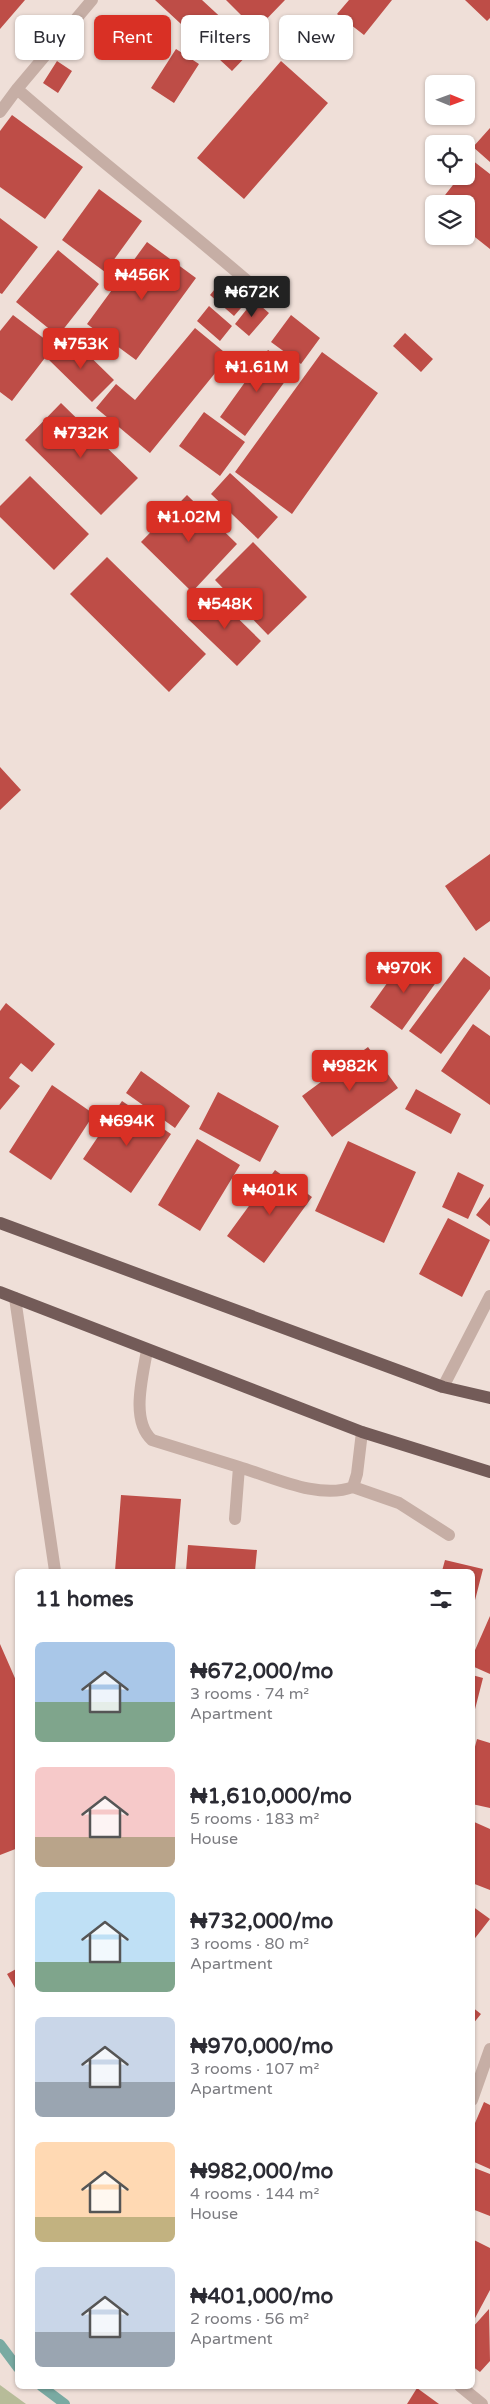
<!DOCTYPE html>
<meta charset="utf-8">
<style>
:root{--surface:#fff;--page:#f7f7f7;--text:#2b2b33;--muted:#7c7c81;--accent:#d93025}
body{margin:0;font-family:"Varela Round",sans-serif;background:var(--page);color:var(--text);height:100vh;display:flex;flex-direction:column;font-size:19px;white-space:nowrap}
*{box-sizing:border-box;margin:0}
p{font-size:16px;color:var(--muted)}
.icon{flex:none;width:28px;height:28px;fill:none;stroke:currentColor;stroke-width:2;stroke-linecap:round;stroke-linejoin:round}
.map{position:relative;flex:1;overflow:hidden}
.details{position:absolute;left:15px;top:1569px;width:460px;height:820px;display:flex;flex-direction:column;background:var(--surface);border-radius:8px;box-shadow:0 1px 4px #0004}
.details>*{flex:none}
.hud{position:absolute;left:15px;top:15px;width:460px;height:45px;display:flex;gap:10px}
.needle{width:32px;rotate:91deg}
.tools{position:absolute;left:425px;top:75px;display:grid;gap:10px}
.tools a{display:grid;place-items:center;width:50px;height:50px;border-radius:8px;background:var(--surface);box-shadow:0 1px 4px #0004;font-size:25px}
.price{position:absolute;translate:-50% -42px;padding:0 11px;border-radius:5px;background:var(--accent);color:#fff;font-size:16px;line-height:32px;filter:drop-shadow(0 1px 2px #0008)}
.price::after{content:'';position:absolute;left:50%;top:30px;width:15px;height:11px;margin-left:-8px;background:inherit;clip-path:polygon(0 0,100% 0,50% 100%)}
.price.current{background:#222;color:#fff}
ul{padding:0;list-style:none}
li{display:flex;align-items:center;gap:15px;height:125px;padding:0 20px}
li span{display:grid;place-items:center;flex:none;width:140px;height:100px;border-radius:8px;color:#555}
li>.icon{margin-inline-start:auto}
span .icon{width:60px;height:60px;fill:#fffc;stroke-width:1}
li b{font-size:21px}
h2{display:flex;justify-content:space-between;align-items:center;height:60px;padding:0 20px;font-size:21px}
.chip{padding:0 18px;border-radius:8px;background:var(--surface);box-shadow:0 1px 4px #0004;font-size:18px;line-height:45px}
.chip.current{background:var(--accent);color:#fff}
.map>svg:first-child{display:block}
</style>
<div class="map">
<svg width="490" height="2404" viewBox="0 0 490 2404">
<rect width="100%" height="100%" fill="#efdfd8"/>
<path fill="#b7bc99" d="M0 2385 26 2404H0Z"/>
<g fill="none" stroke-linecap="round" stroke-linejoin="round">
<path stroke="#79aaa2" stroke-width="10" d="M0 2344 18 2368
M41 2386 65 2404"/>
</g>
<path fill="#be4d47" d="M0 0H25L0 29Z
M155 0H202L254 48 232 71Z
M226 0H285L256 30Z
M349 0H392L364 35 337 14Z
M465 0H490V18L487 21Z
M176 49 199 64 174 103 151 88Z
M57 61 72 71 58 93 43 83Z
M281 61 328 103 244 199 197 158Z
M12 115 83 167 45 219 0 187V131Z
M490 128V162L473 147Z
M472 160 490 174V249L466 230V204H438L460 176H466V168Z
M99 189 142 221 105 272 62 240Z
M0 218 38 247 2 294 0 293Z
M147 242 196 278 136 360 87 324Z
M58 250 99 284 58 336 16 302Z
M224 278 248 300 234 316 210 295Z
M254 300 269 313 249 336 235 324Z
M209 306 232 326 220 341 197 321Z
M13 315 54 346 12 401 0 392V331Z
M291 315 320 338 301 364 271 342Z
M195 328 229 356 150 453 96 408 116 384 135 400Z
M405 333 433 359 421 372 393 346Z
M70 337 114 380 92 402 48 359Z
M268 350 294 369 245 436 220 417Z
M322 352 378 393 292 514 235 472Z
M61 403 138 478 101 515 25 440Z
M204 412 245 442 220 476 179 446Z
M230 473 278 517 258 539 211 494Z
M30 476 89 534 54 570 0 517V506Z
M187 495 237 544 192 592 141 542Z
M253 542 307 597 268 635 215 580Z
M107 557 206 654 169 692 70 594Z
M213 594 261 641 237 666 188 619Z
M0 767 21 790 0 810Z
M490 854V921L476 931 445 886Z
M464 957 490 977V989L441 1054 409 1031Z
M405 958 437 981 402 1030 370 1007Z
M6 1003 55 1044 32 1072 21 1063 9 1078 20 1086 0 1110V1011Z
M473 1024 490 1036V1105L441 1071Z
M368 1047 398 1088 332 1137 302 1096Z
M141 1071 190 1106 175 1128 126 1093Z
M52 1085 94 1114 51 1180 9 1152Z
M416 1089 461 1114 451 1134 405 1109Z
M218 1092 279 1126 260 1162 199 1129Z
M122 1101 171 1134 131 1193 83 1159Z
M197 1139 240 1165 200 1231 158 1205Z
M348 1141 416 1172 384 1243 315 1211Z
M275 1170 312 1197 264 1263 227 1236Z
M458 1172 484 1185 468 1219 442 1207Z
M490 1197V1226L476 1215Z
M448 1218 490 1240 462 1297 419 1274Z
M121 1495 181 1499 175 1571H115Z
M188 1545 257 1550 255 1571H186Z
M445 1560 483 1569 473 1608 472 1571H442Z
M490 1616V1674L472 1666V1657Z
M0 1644 18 1685V1848L0 1855Z
M472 1675 483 1678 473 1717H472Z
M477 1739 490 1743V1808L472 1804V1758Z
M472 1821 490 1829V1890L472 1883Z
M472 1906 490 1919 472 1942Z
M18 1968V1993L7 1974Z
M472 2007 481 2014 472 2025Z
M484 2102 490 2105V2169L472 2161V2130Z
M472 2167 490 2174V2216L472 2209Z
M472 2239 490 2248V2290L474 2320Z
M489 2309 490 2361 480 2372 472 2366V2328Z
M417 2388 439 2404H407Z"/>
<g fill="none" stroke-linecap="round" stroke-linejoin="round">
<path stroke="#c6aea5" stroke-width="12" d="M15 1298 55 1571
M147 1350C143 1376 130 1420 152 1440L239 1467 235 1519
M362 1432 357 1474 353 1487 399 1503 449 1535
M239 1467C273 1477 319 1500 353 1487"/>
<path stroke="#c6aea5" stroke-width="12" d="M17 89C98 160 185 226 267 298
M0 112 17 89 92 0
M443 1387 490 1296
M472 2100 490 2049
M460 2386 482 2404"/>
<path stroke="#735b58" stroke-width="12" d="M0 1223 443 1387 490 1398
M0 1292 362 1432 490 1472"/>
</g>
</svg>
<div class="tools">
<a><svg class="needle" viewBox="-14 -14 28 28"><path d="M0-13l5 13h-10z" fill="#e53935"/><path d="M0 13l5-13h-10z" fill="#7c7c81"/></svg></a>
<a><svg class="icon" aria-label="locate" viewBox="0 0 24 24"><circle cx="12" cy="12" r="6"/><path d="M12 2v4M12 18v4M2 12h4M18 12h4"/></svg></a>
<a><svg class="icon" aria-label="layers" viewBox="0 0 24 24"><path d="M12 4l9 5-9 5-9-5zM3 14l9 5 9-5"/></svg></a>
</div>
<b class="price" style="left:142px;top:301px">₦456K</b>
<b class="price current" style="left:252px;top:318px">₦672K</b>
<b class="price" style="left:81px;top:370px">₦753K</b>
<b class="price" style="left:257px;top:393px">₦1.61M</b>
<b class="price" style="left:81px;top:459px">₦732K</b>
<b class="price" style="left:189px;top:543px">₦1.02M</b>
<b class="price" style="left:225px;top:630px">₦548K</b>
<b class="price" style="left:404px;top:994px">₦970K</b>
<b class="price" style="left:350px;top:1092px">₦982K</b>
<b class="price" style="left:127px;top:1147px">₦694K</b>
<b class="price" style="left:270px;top:1216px">₦401K</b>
<div class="hud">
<a class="chip">Buy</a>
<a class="chip current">Rent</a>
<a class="chip">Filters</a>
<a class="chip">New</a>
</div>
<section class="details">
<h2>11 homes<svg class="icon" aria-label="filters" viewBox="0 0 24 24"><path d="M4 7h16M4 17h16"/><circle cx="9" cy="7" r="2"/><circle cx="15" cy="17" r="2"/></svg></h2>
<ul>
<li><span style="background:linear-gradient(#a9c7e8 60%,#7fa58c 0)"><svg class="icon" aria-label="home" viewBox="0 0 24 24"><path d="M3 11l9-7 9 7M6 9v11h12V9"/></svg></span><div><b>₦672,000/mo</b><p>3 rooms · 74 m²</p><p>Apartment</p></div></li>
<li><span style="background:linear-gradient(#f6c9c9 70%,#b9a48a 0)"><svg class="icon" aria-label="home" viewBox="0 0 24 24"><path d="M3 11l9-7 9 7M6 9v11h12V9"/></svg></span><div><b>₦1,610,000/mo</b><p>5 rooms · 183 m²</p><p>House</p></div></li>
<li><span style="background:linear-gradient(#bfe0f5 70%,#7fa58c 0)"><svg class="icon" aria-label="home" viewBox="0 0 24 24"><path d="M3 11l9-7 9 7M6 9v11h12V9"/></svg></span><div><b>₦732,000/mo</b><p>3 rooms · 80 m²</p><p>Apartment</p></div></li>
<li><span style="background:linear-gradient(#c9d6e8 65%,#9aa5b1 0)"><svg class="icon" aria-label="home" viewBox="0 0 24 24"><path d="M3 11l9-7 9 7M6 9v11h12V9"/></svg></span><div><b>₦970,000/mo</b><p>3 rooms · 107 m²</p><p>Apartment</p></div></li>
<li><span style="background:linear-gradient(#ffd9b3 75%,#c2b280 0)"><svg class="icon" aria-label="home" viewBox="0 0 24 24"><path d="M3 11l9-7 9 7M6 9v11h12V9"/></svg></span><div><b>₦982,000/mo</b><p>4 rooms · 144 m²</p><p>House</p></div></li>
<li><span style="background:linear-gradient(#c9d6e8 65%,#9aa5b1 0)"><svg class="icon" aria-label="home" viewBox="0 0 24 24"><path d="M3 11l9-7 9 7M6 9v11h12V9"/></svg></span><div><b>₦401,000/mo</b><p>2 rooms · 56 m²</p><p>Apartment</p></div></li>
</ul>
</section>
</div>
